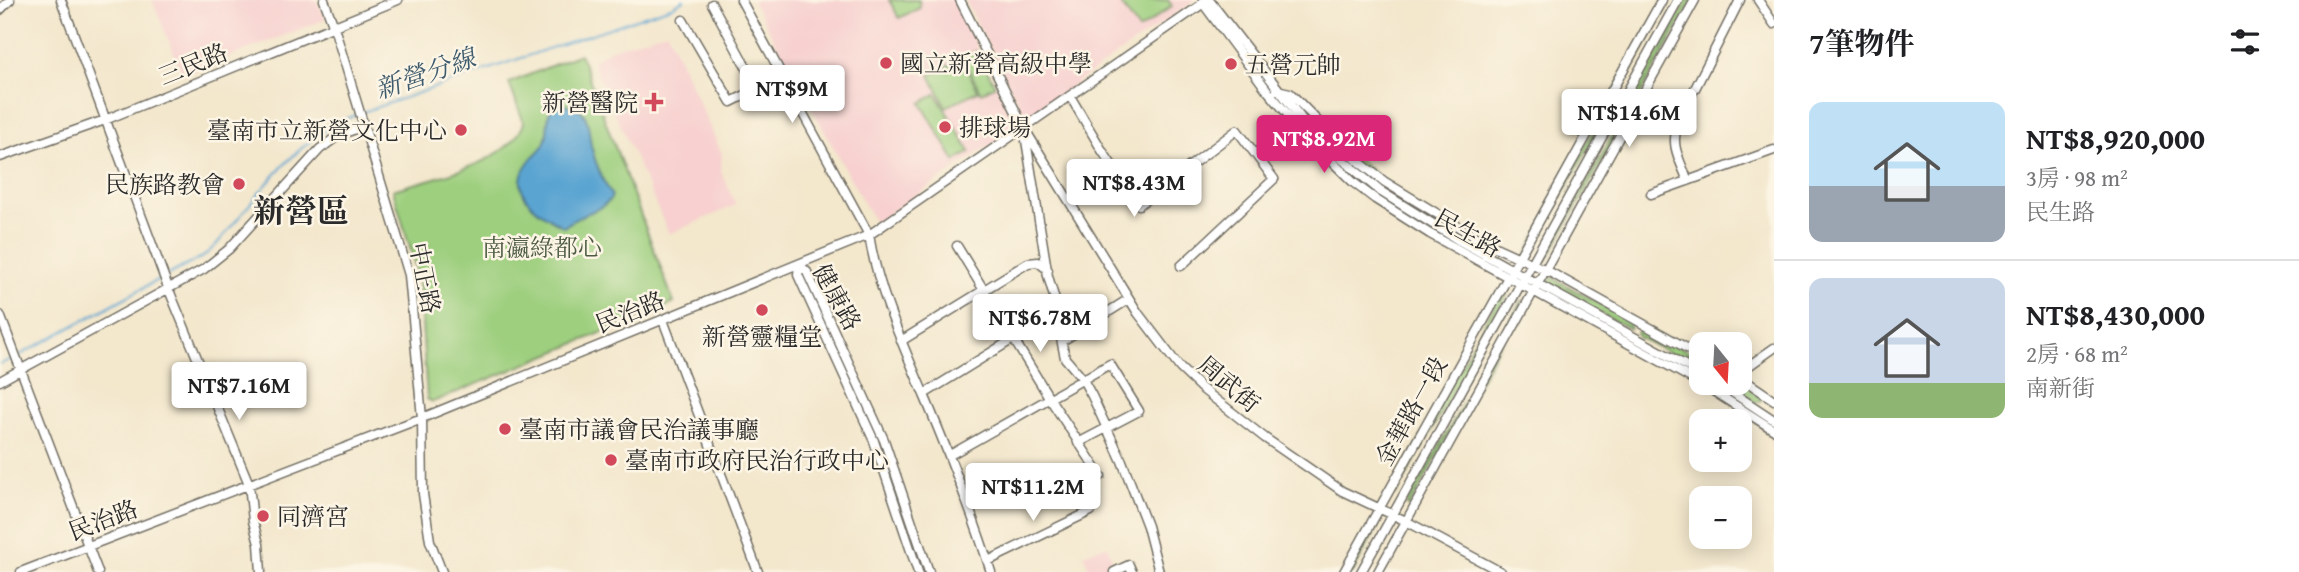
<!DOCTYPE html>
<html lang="zh-TW">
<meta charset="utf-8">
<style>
:root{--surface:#fff;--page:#f6f6f6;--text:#202124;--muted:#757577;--line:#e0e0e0;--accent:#db2777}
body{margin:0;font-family:"Gentium Book Plus","Noto Serif TC",serif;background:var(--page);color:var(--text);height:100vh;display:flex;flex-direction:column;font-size:26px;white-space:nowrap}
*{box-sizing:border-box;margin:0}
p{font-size:23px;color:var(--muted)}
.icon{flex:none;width:38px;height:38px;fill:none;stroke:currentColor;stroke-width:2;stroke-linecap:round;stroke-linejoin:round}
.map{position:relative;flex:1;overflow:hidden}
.drawer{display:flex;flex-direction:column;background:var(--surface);width:525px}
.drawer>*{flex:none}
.needle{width:46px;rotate:162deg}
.fabs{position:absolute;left:1689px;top:332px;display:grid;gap:14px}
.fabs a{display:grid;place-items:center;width:63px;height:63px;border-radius:14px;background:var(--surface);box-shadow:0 4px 18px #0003;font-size:35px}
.price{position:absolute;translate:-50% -60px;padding:0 16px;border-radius:7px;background:#fff;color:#222;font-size:23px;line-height:46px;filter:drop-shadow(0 2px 4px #0008)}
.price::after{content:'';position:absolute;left:50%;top:42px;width:21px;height:16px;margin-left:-10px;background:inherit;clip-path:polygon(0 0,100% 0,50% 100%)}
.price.on{background:var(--accent);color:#fff}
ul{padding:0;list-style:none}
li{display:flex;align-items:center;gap:21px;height:175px;padding:0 35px}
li+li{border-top:2px solid var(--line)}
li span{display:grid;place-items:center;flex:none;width:196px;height:140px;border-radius:14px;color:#555}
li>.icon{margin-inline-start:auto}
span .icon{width:84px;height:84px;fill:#fffc;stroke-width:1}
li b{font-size:30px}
h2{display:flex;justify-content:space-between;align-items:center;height:84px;padding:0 35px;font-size:30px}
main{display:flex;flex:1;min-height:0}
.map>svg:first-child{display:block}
</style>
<main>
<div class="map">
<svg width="1774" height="572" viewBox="0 0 1774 572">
<rect width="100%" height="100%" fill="#fcf5e5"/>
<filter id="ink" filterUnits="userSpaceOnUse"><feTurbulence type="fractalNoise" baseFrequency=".0143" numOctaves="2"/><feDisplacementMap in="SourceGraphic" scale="14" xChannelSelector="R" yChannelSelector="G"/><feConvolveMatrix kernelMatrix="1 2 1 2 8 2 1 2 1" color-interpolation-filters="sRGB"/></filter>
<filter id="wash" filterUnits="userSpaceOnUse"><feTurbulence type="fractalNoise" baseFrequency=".00686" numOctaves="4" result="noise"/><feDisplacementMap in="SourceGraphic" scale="28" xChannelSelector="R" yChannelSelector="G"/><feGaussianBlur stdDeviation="1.57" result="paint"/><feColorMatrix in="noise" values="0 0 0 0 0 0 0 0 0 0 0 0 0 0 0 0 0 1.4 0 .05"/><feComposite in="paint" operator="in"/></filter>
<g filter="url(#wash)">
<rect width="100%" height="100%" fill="#f3e7cc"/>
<path fill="#f7d0cf" d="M152 0H316L326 19 183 75Z
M752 0H954L1017 127 875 223Z
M965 0H1194V1L1026 118Z
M667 31 722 154 721 172 736 205 669 234 593 64 595 59 609 50Z
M1107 545 1115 567 1104 572H1090L1084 554Z"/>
<path fill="#9ecf7f" stroke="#647d55" stroke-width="2" d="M889 0H919L920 8 899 18Z
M1118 0H1168L1172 6 1139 30Z
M1664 0H1670L1533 249 1528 251Z
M1687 0H1693L1546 262V256Z
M977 51 995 85 981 93 963 58Z
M580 54 674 303 433 402 427 399 419 279 393 190C432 177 508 166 524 123L509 83Z
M962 59 978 91 946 107 930 75Z
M936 94 970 152 955 161 921 103Z
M1298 106 1392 189V191C1375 188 1302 121 1298 106Z
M1406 202 1474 240 1475 242 1407 205Z
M805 276 882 440 888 463 886 464 803 277Z
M1551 277 1631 321 1630 329 1546 284Z
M1503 290 1507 295 1396 494 1389 495Z
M1522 300 1524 301 1409 507 1406 504Z
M1643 327 1701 358V369L1638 337 1637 333Z
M1740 379 1762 395 1760 401 1754 402 1733 389 1731 383H1740Z
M893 477 925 572H921L890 478Z
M1375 523 1378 526 1353 572H1346Z"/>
<path fill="#5aa4d2" stroke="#42687e" stroke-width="2" d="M558 104C590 106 587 120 591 145 595 163 603 181 612 196 605 211 579 213 564 227 539 213 504 193 530 160 534 155 541 150 544 144 550 132 545 118 552 106Z"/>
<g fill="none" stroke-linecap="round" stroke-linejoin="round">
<path stroke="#5aa4d2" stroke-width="2" d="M363 112 671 7 684 0
M168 275 204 256 216 245C258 197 296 136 358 114
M20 355 163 277
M0 364 12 359"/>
</g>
</g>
<g filter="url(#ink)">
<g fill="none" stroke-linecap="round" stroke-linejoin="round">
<g stroke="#716d63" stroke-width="11">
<path id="minor" d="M61 0 169 290 249 484 253 521 259 544 261 572
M324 0 334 27 409 275 422 418 423 494 430 541 442 572
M741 0 869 235C878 291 903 345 925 397 949 454 972 512 991 572
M960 0 1024 128 1048 276 1059 314 1051 321 1060 334 1065 358 1082 378 1092 396 1122 461 1147 526 1159 572
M1209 0 1304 122 1332 151 1380 191 1460 241 1701 374
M1758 0 1774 24
M1202 2 1267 90 1307 137 1354 183 1375 199 1430 234 1707 387 1774 430
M712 4 758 89
M0 10 10 0
M683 20 731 102 782 77
M1277 90 1290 93 1296 99 1354 158 1385 182 1482 241 1546 270 1701 356
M1070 96 1103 152 1139 205 1237 130 1274 179 1181 266
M1024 128 1138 313 1180 368 1201 388 1265 438 1342 491 1406 521 1501 572
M0 157 105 120 398 0
M1688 181C1679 158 1670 146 1678 122L1740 0
M1651 194 1774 150
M957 246 1050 399 1101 476
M799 264 807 272 884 440 929 572
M799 264 798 275 874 441 918 572
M0 315 98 572
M663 320 758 572
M901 341 1028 263 1038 262 1048 270
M1062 341 1129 299
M1740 372 1774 348
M1740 377 1774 400
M0 381 204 269 229 249 320 149 339 135 364 126
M1718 383 1774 420
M924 394 1013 339 1051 321
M950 455 1110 364 1139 411 1078 443
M988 561 1091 511
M21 572 422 418 869 235 1208 0
M1114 572 1129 565 1132 572
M1344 572 1662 0
M1361 572 1678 0
M1378 572 1695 0"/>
</g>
<use href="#minor" stroke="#fff" stroke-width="8"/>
</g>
</g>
<g fill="#d1495b" stroke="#fcf5e5" stroke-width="2.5">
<circle cx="886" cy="63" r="7"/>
<circle cx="1231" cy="64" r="7"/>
<path d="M650.5 91.5h7v7h7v7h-7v7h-7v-7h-7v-7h7z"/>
<circle cx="945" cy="127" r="7"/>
<circle cx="461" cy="130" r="7"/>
<circle cx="239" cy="184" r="7"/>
<circle cx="762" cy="310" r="7"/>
<circle cx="505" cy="429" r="7"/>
<circle cx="611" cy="460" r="7"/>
<circle cx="263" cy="516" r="7"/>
</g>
<g text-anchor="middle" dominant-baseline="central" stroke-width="5" stroke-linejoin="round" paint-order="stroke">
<g font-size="24" fill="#2b2b2b" stroke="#fcf5e5" text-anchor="start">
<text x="900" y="63">國立新營高級中學</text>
<text x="1245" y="64">五營元帥</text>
<text x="638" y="102" text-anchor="end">新營醫院</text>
<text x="959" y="127">排球場</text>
<text x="447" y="130" text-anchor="end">臺南市立新營文化中心</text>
<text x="225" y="184" text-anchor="end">民族路教會</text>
<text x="762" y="336" text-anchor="middle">新營靈糧堂</text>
<text x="519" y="429">臺南市議會民治議事廳</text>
<text x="625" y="460">臺南市政府民治行政中心</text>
<text x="277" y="516">同濟宮</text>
</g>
<g font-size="24" fill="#2b2b2b" stroke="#fcf5e5">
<text transform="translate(193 64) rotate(-22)">三民路</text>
<text transform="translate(1468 233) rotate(29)">民生路</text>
<text transform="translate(425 278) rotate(79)">中正路</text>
<text transform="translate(837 297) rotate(61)">健康路</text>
<text transform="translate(630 312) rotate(-22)">民治路</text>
<text transform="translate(1229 384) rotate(40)">周武街</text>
<text transform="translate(1411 411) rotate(-61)">金華路一段</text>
<text transform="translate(103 520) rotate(-21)">民治路</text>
</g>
<g font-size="24" fill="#4e5c44" stroke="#fcf5e5">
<text x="542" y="247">南瀛綠都心</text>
</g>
<g font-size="26" font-style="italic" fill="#3e5b6e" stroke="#fcf5e5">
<text transform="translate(425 73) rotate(-19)">新營分線</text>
</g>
<g font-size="32" font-weight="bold" fill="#2b2b2b" stroke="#fcf5e5">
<text x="301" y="210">新營區</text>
</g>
</g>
</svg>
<div class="fabs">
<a><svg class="needle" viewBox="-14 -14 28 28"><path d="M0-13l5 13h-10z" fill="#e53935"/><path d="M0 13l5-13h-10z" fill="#757577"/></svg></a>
<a>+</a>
<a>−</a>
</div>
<b class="price" style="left:792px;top:125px">NT$9M</b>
<b class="price" style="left:1629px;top:149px">NT$14.6M</b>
<b class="price on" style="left:1324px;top:175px">NT$8.92M</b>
<b class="price" style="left:1134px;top:219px">NT$8.43M</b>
<b class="price" style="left:1040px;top:354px">NT$6.78M</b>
<b class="price" style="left:239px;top:422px">NT$7.16M</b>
<b class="price" style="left:1033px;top:523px">NT$11.2M</b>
</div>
<section class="drawer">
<h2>7筆物件<svg class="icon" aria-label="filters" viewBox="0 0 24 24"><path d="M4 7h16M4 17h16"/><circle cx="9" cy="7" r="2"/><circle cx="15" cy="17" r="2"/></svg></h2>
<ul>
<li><span style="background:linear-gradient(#bfe0f5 60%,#9aa5b1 0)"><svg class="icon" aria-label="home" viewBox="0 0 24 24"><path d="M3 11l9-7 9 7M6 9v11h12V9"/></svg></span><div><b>NT$8,920,000</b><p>3房 · 98 m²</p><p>民生路</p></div></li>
<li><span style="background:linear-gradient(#c9d6e8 75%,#8fb573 0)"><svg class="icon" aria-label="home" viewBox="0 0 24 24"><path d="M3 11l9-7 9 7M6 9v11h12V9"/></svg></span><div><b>NT$8,430,000</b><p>2房 · 68 m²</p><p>南新街</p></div></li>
</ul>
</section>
</main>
